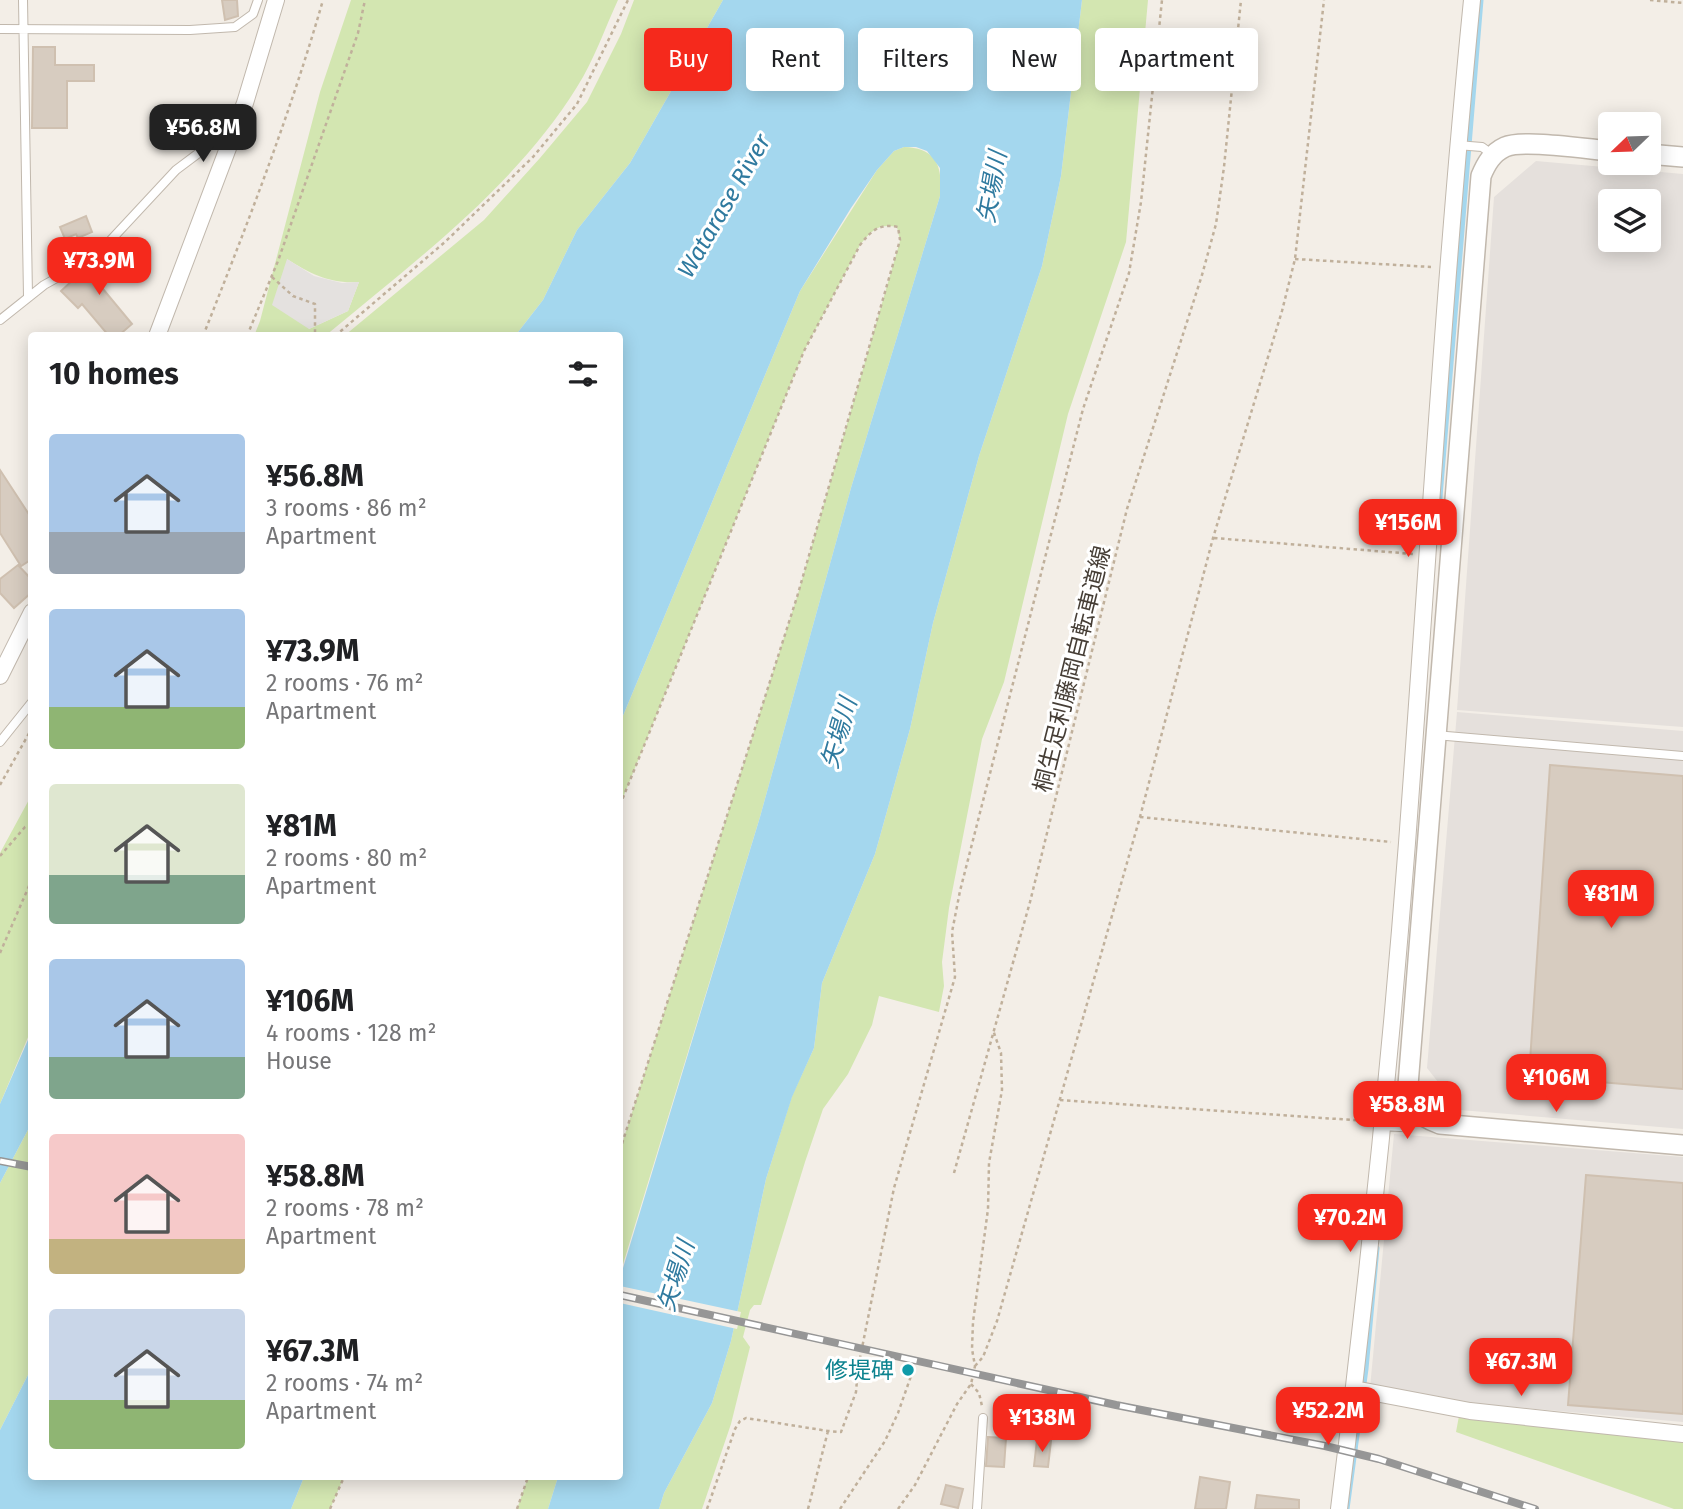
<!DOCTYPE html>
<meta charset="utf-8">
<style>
:root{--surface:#fff;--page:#f6f6f6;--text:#202124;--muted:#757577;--accent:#f5291c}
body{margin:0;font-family:"Fira Sans","Noto Sans JP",sans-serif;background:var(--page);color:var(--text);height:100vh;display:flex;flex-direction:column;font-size:26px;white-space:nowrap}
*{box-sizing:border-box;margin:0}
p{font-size:23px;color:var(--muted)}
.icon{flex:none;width:38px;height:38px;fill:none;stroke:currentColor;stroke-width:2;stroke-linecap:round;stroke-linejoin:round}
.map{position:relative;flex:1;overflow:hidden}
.side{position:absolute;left:28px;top:332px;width:595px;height:1148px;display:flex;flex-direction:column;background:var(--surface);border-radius:7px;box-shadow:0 4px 18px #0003}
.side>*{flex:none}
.hud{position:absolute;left:644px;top:28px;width:665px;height:63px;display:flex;gap:14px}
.needle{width:46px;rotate:247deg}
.buttons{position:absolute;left:1598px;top:112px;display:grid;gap:14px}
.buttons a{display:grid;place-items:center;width:63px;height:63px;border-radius:7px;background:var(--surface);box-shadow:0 4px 18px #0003;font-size:35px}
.price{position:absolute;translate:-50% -60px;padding:0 16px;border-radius:14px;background:var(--accent);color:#fff;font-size:23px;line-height:46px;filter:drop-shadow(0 2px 4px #0008)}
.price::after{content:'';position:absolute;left:50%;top:42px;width:21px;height:16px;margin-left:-10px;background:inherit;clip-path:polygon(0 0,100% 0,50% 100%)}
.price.on{background:#222;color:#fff}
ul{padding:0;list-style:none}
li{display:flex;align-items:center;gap:21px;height:175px;padding:0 21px}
li span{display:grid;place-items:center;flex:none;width:196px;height:140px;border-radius:7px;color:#555}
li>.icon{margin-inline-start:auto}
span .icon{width:84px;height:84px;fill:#fffc;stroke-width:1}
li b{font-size:30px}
h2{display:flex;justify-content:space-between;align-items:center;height:84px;padding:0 21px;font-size:30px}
.pill{padding:0 24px;border-radius:7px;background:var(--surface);box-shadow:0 4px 18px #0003;font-size:24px;line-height:63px}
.pill.on{background:var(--accent);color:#fff}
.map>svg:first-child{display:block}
</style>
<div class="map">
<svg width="1683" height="1509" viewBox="0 0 1683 1509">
<rect width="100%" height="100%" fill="#f3eee7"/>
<path fill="#e5e0dc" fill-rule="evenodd" d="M1536 161 1683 174V727L1457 710 1494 197ZM1648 201V240H1610V201Z
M1457 712 1683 731V1129L1460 1110 1427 1068Z
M1394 1134 1683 1157V1422L1457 1402 1370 1388Z"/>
<path fill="#d3e6b1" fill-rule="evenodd" d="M351 0H618C605 28 594 60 577 87 516 186 414 262 325 336H254L260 321 320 92ZM287 259C311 274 330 284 359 282L348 311 309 329Z
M634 0H723L630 163 577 230 543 300 515 336H344L484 220 540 158 587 102 621 34Z
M1082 0H1148L1126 242 1068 414 1004 682 982 739 949 908 942 962 944 986 939 1012 879 996 872 1025 848 1074 823 1109 805 1162 761 1305H754L750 1310 743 1337 750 1347 731 1424 702 1509H659L664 1493 712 1403 731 1341 766 1179 792 1096 814 1048 822 983 875 854 910 729 933 623 979 456 1042 266 1061 176Z
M904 147C937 148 943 167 940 196L851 488 760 817 620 1274V1150L797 597 900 241 897 227C878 223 871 231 860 245L804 351 620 805V723L800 291 877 170 894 151Z
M31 796V1030L0 1104V853Z
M31 1124V1369L0 1430V1183Z
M1459 1416 1683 1439V1509H1674L1456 1432Z
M304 1477H344L330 1509H291Z
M528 1477H558L548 1509H517Z"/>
<path fill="#e4e1df" d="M287 259 314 276 342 283 359 282 348 311 309 329 272 305Z"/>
<path fill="#a4d7ee" d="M723 0H1082L1061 176 1042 266 979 456 933 623 910 729 875 854 822 983 814 1048 792 1097 766 1179 731 1341 712 1403 664 1493 659 1509H548L558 1477H620V1278L760 817 851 488 940 196V168L927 151 916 147H904L894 151 877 170 851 208 800 291 620 723V336H515L543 300 577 230 630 163Z
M31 1033V1124L0 1183V1104Z
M31 1369 32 1477H304L291 1509H0V1430Z"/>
<path fill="#f3eee7" d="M620 1286 741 1312 737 1329 620 1303Z"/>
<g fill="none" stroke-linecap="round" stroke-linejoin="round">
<path stroke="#a4d7ee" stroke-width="5" d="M1439 509 1481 0
M1347 1509 1366 1369 1377 1248"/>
</g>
<path fill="#d7ccc0" stroke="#cfc0b0" stroke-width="2" d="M222 0H237L238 16 225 20Z
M33 47H55V65H94V81H67V128H32Z
M86 216 92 232 78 238 76 234 65 239 60 227Z
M109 251 120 262 98 283 132 324 118 336H109L82 304 78 308 61 291 74 279 76 282Z
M0 470 32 519V559L21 566 0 533Z
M18 565 32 580V592L14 608 0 593V579Z
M1550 765 1683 776V1089L1529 1076Z
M1586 1175 1683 1183V1414L1568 1405Z
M988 1437 1006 1438 1004 1467 986 1466Z
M1037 1440 1051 1441 1048 1467 1034 1466Z
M1200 1477 1230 1482 1226 1509H1195Z
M946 1485 963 1489 958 1508 941 1504Z
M1257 1495 1299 1500V1509H1255Z"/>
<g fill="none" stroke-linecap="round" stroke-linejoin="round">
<g stroke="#c1b8ad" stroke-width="10">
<path id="service" d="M23 0 28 296
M0 29 190 30 235 27 253 14 258 0
M1457 145 1482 147 1493 155
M0 320 44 285 96 256 176 170 208 146 233 120
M1435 735 1683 756
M0 742 32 702
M977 1509 983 1418"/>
</g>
<g stroke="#c1b8ad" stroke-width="18">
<path id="minor" d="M157 336 245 103 276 0
M0 676 32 612
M1382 1122 1400 1123 1418 1114
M1354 1389 1470 1411 1683 1434
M1339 1509C1367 1288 1390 1065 1407 843 1428 562 1444 280 1472 0"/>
</g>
<g stroke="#c1b8ad" stroke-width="22">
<path id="tertiary" d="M1610 151C1587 149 1523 139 1505 147 1492 153 1486 164 1481 176L1408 1085C1413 1109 1416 1115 1440 1124L1683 1145
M1648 154 1683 157"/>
</g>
<path stroke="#c0b09b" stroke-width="2.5" stroke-dasharray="3.5 3.5" stroke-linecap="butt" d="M1650 0 1683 3
M1295 259 1431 267
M272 277 293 296 315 304V336
M203 336C247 225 290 115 323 0
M247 336 278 261 358 33 365 0
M335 336 445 242 533 157 577 104 628 0
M1214 538 1413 554
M0 785 32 728
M620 805 804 351 860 245C871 231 879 223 898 227L900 240 797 597 620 1150
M1140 817 1391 842
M0 856 25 827 32 825
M0 953 32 879
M1060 1100 1367 1121
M954 1173 1030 902 1127 509 1202 275 1216 224 1224 167 1241 0
M975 1366 983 1357 997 1321 1140 817 1213 538 1282 311 1295 259 1324 0
M971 1384 979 1393 982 1406
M330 1509 344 1477
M517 1509 528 1477
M707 1509 735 1429 740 1421 746 1418 828 1431 841 1432 856 1392 858 1368 894 1188 955 977 952 932 960 891 1083 409 1129 273 1141 202 1162 0
M808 1509 828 1431
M840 1509 885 1441 898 1413 911 1376
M898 1509 915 1485 957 1404 971 1384 975 1366 972 1349 973 1322 988 1209 989 1163 1002 1090 1001 1053 993 1030"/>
<use href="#service" stroke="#fff" stroke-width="8"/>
<use href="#minor" stroke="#fff" stroke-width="16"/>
<use href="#tertiary" stroke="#fff" stroke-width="19"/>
<g stroke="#969696" stroke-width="8">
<path id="rail" d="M0 1161 32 1167
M620 1295 1116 1405 1325 1446 1379 1459 1535 1509"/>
</g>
<use href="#rail" stroke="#fff" stroke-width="5" stroke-dasharray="16" stroke-linecap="butt"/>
</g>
<circle fill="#0f9aa8" stroke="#fff" stroke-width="2.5" cx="908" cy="1370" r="7"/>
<g text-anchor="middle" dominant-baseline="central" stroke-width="6" stroke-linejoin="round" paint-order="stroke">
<g font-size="23" fill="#463e36" stroke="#fff">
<text transform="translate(1072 669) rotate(-76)">桐生足利藤岡自転車道線</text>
</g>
<g font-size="23" fill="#0d838f" stroke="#fff" text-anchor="end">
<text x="894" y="1370">修堤碑</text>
</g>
<g font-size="24" font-style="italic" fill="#2f7a9f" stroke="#fff">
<text transform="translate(992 187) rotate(-80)">矢場川</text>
<text transform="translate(724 206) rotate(-60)">Watarase River</text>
<text transform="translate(839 733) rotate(-74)">矢場川</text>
<text transform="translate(676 1276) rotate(-73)">矢場川</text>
</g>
</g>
</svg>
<div class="buttons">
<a><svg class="needle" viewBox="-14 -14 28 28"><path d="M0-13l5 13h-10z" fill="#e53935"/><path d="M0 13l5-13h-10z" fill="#757577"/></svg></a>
<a><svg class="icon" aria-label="layers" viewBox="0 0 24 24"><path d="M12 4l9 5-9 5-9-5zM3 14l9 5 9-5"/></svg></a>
</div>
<b class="price on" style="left:203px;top:164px">¥56.8M</b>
<b class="price" style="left:99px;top:297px">¥73.9M</b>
<b class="price" style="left:1408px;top:559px">¥156M</b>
<b class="price" style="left:1611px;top:930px">¥81M</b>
<b class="price" style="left:1556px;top:1114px">¥106M</b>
<b class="price" style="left:1407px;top:1141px">¥58.8M</b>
<b class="price" style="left:1350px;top:1254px">¥70.2M</b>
<b class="price" style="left:1521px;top:1398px">¥67.3M</b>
<b class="price" style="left:1328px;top:1447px">¥52.2M</b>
<b class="price" style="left:1042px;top:1454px">¥138M</b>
<div class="hud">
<a class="pill on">Buy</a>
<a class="pill">Rent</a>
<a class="pill">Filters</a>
<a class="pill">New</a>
<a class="pill">Apartment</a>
</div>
<section class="side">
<h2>10 homes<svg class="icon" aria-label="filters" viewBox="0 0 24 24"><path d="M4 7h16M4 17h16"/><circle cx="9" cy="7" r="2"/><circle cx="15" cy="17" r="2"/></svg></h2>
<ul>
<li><span style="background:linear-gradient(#a9c7e8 70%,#9aa5b1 0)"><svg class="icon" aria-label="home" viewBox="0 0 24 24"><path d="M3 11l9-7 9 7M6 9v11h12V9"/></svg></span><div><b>¥56.8M</b><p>3 rooms · 86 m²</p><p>Apartment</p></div></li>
<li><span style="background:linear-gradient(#a9c7e8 70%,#8fb573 0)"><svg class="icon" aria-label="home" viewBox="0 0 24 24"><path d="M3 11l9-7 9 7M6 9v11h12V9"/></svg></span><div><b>¥73.9M</b><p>2 rooms · 76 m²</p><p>Apartment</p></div></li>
<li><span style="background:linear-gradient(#dfe7d0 65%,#7fa58c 0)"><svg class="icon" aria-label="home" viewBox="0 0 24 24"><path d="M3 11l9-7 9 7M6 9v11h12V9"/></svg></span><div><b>¥81M</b><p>2 rooms · 80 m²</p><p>Apartment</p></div></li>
<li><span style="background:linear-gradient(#a9c7e8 70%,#7fa58c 0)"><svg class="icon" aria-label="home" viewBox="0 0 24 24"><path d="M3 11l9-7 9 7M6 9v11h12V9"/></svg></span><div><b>¥106M</b><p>4 rooms · 128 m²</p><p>House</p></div></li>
<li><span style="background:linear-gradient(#f6c9c9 75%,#c2b280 0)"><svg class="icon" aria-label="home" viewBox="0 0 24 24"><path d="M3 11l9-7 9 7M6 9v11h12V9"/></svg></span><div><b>¥58.8M</b><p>2 rooms · 78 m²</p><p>Apartment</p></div></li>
<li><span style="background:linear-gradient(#c9d6e8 65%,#8fb573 0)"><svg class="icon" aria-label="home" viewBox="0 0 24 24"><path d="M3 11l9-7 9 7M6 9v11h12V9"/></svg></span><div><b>¥67.3M</b><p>2 rooms · 74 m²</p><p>Apartment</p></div></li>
</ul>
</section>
</div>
